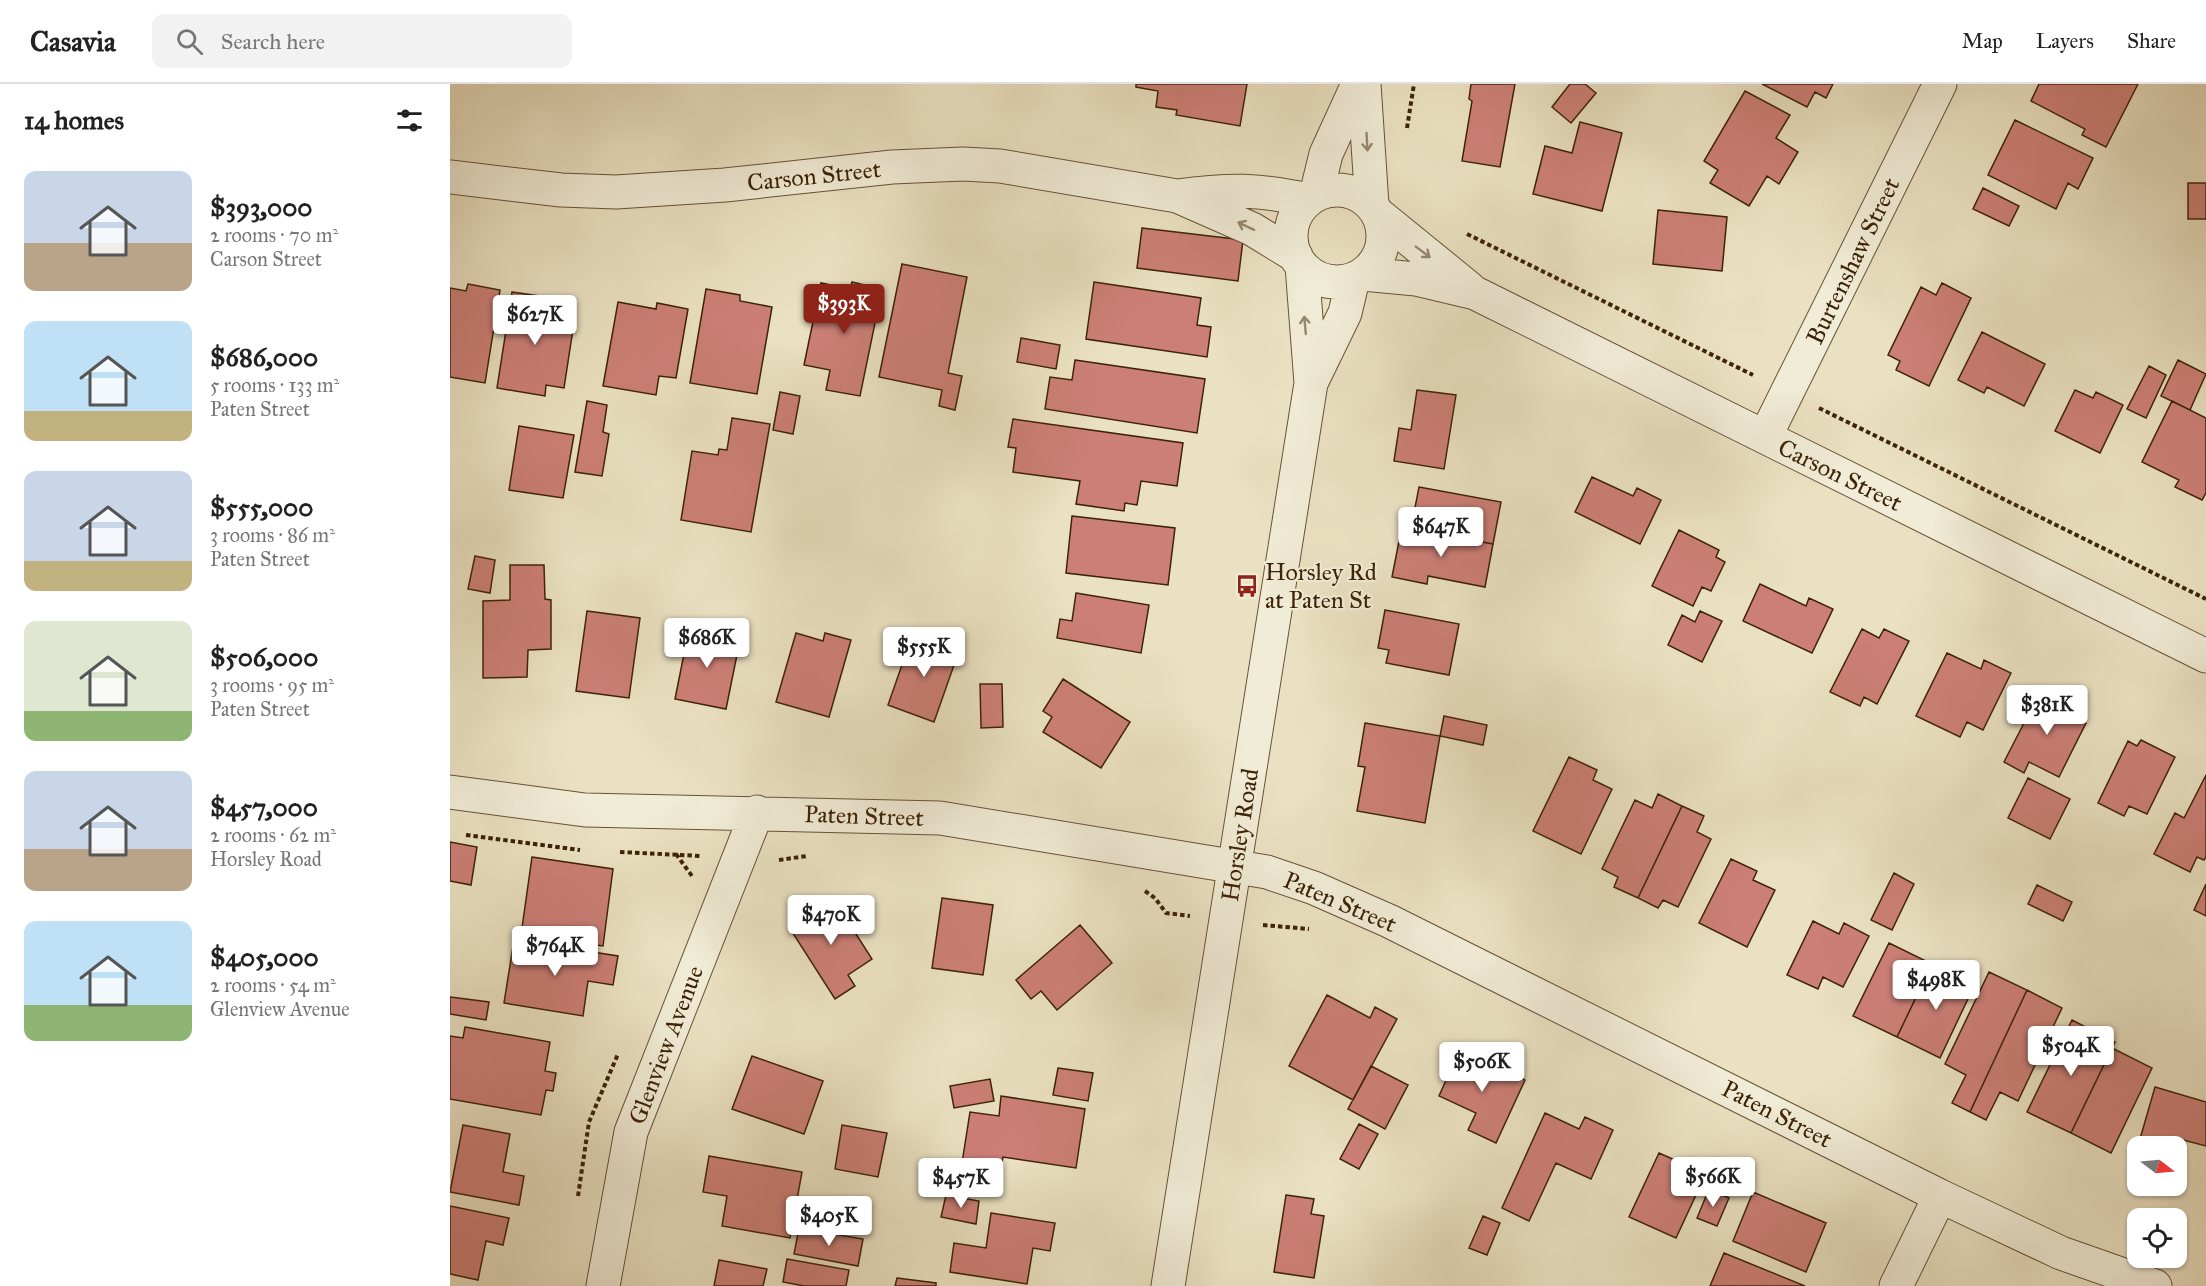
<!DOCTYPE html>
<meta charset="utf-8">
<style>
:root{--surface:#fff;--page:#f2f2f2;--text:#222;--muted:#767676;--line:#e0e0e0;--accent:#8f2418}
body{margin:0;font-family:"IM FELL Great Primer",serif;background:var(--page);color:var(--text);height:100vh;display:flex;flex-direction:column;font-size:22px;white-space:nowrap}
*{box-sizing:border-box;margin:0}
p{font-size:20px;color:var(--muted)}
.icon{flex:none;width:33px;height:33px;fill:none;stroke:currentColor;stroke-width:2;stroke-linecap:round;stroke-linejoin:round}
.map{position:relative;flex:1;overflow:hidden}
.details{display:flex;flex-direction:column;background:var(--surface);width:450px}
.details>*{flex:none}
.needle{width:39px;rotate:106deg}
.controls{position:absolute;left:1677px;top:1052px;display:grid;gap:12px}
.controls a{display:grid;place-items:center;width:60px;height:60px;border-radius:12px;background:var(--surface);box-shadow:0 2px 4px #0004;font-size:30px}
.price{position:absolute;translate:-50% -51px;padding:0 14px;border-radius:6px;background:#fff;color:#222;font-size:20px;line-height:39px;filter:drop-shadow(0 2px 3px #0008)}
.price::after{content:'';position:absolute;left:50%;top:36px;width:18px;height:14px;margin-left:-9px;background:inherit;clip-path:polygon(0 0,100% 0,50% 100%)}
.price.selected{background:var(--accent);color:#fff}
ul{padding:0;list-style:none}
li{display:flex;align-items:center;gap:18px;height:150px;padding:0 24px}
li span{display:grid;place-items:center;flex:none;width:168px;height:120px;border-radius:12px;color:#555}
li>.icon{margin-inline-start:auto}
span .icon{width:72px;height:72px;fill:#fffc;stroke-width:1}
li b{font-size:26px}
h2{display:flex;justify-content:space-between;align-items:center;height:72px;padding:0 24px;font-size:26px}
header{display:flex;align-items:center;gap:36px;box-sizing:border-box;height:84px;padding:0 30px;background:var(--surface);border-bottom:2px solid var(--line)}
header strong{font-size:28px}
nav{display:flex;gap:33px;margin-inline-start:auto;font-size:21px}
.search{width:420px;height:54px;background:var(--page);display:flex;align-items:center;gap:15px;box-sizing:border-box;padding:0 21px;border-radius:12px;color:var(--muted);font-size:22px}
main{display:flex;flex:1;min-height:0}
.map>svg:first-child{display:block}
</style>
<header>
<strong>Casavia</strong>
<div class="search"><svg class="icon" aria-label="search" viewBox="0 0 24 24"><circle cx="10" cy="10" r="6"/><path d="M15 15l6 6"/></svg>Search here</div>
<nav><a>Map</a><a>Layers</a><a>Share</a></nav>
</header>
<main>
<section class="details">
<h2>14 homes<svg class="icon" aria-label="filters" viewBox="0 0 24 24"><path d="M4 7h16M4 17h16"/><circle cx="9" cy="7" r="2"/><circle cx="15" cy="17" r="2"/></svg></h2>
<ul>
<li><span style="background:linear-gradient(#c9d6e8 60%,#b9a48a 0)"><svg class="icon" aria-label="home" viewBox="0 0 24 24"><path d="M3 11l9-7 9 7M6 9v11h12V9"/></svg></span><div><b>$393,000</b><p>2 rooms · 70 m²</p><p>Carson Street</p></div></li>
<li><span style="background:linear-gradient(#bfe0f5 75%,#c2b280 0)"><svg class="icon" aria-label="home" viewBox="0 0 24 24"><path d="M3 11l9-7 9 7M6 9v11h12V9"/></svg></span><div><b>$686,000</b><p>5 rooms · 133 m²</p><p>Paten Street</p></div></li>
<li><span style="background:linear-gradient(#c9d6e8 75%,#c2b280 0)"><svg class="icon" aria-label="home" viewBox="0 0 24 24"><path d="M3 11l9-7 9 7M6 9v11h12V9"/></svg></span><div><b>$555,000</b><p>3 rooms · 86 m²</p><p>Paten Street</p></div></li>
<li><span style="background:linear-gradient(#dfe7d0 75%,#8fb573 0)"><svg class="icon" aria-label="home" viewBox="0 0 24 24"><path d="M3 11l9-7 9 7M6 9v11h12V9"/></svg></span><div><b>$506,000</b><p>3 rooms · 95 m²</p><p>Paten Street</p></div></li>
<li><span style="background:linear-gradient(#c9d6e8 65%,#b9a48a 0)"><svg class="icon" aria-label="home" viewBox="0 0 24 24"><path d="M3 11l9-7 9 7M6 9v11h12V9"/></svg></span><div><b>$457,000</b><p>2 rooms · 62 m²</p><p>Horsley Road</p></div></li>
<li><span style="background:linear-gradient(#bfe0f5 70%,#8fb573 0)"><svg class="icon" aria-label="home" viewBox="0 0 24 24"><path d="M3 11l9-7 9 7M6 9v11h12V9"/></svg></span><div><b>$405,000</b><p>2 rooms · 54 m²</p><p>Glenview Avenue</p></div></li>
</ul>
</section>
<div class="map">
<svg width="1756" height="1202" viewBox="0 0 1756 1202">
<rect width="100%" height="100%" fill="#eae1c2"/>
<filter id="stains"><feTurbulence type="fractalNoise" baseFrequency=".00333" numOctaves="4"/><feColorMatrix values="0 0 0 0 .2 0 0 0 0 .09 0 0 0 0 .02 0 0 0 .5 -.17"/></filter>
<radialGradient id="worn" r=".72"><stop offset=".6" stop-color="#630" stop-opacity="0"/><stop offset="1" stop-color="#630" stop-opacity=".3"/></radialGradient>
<path fill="#cc7f77" stroke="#3d2306" stroke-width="1.5" d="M686 0H797L790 42 726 31 727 26 706 23 708 7 686 3Z
M1021 0H1065L1050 83 1012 77 1022 17 1019 15Z
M1120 0H1135L1146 9 1121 39 1102 23Z
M1312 0H1383L1376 14 1365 8 1357 23Z
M1589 0H1688L1656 63 1632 51 1635 45 1581 17Z
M1295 7 1340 31 1326 54 1348 68 1329 100 1317 92 1299 122 1260 99 1268 86 1254 77Z
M1565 36 1643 74 1628 105 1618 99 1606 125 1538 91Z
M1130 38 1172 49 1152 127 1083 110 1095 62 1122 69Z
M1738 99H1756V135H1738Z
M1533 104 1569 122 1559 142 1523 125Z
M1208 126 1277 133 1272 187 1203 180Z
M692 144 793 156 788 197 687 184Z
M452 180 517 193 498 289 512 292 505 326 489 322 492 306 429 293Z
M402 198 432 205 410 312 376 306 380 286 354 281 371 199 400 205Z
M644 198 751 214 747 241 761 243 757 273 636 255Z
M1492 199 1521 214 1479 302 1446 286 1450 277 1438 271 1471 203 1486 211Z
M18 200 50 206 35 299 0 293V204L16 207Z
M256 205 290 211V217L322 223 307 310 240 299Z
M62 208 96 213 95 226 125 232 114 304 96 301 95 312 47 304Z
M168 218 206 225 207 219 238 225 226 294 209 292 206 311 153 302Z
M1532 248 1595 280 1574 322 1537 303 1534 309 1508 296Z
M571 254 610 261 606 285 567 278Z
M625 276 755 295 747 349 595 325 600 293 622 296Z
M1728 276 1756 290 1740 326 1711 312Z
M1699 282 1716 291 1696 334 1677 325Z
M967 306 1006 311 994 385 944 377 949 344 961 346Z
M1625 306 1643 314 1646 308 1673 321 1650 369 1605 347Z
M330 308 350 312 343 350 323 346Z
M137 317 157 321 153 348 159 350 152 392 125 388Z
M1722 317 1756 334V409L1752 416 1725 403 1729 396 1692 378Z
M282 334 320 340 301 448 231 436 242 367 268 371 269 365 277 366Z
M563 335 733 359 727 402 691 397 687 421 675 419 674 427 626 420 630 397 563 388 566 364 558 363Z
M69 342 124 351 113 414 59 406Z
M1142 393 1183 412 1187 404 1211 416 1190 460 1125 428Z
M969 403 1051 418 1043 460 961 444Z
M622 432 725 444 718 501 616 489Z
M952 442 1043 460 1035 503 978 492 977 500 942 493Z
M1229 446 1269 466 1266 473 1275 478 1261 507 1252 503 1243 522 1202 502Z
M25 472 45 476 40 509 18 505Z
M60 481H94L95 515 101 516V565L78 566 77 593 33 594V517L60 516Z
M1310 500 1356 522 1359 514 1383 525 1362 569 1293 537Z
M626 509 699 521 691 569 607 554 610 535 622 537Z
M935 526 1009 540 999 591 936 579 939 566 928 564Z
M137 527 190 534 179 614 126 607Z
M1250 527 1272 537 1252 578 1218 561 1232 531 1245 538Z
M239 545 290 556 276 625 225 615Z
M1412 545 1429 554 1434 545 1459 557 1427 620 1414 613 1410 622 1380 608Z
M346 549 373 557 375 549 401 556 379 633 326 618Z
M461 555 483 563 486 555 510 564 484 638 438 621Z
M1497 569 1531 585 1534 576 1561 589 1533 646 1517 638 1510 653 1466 632Z
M613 595 680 638 651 684 593 648 602 633 593 627Z
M530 600H552L553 643 531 644Z
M1591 606 1629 625 1625 633 1636 639 1609 693 1579 678 1574 689 1554 678Z
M994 632 1037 641 1033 661 990 652Z
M915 639 990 652 975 739 907 727 915 683 908 682Z
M1691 656 1725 673 1697 730 1679 722 1674 732 1648 719 1678 657 1687 662Z
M1119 673 1147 686 1143 696 1162 705 1131 770 1083 747Z
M1756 691V773L1754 776 1747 773 1740 788 1704 770 1725 729 1734 734Z
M1578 694 1620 715 1600 755 1558 734Z
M1208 710 1232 722 1188 814 1164 803 1168 793 1152 785 1185 716 1202 724Z
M1232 722 1254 732 1247 748 1261 755 1228 823 1213 816 1208 824 1188 814Z
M0 758 27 763 21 801 0 797Z
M82 773 163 785 153 862 71 851Z
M1281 775 1307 787 1303 796 1325 806 1297 863 1249 839Z
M1444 789 1464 800 1442 846 1421 836Z
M1756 800V832L1744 826Z
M1587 801 1622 818 1613 837 1578 820Z
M383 814 422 875 398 891 405 902 385 915 339 843Z
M492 814 543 821 533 891 482 884Z
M1363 837 1389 850 1394 839 1419 852 1393 903 1373 893 1368 905 1337 891Z
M630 841 662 879 607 926 591 907 581 915 566 896Z
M64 856 168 872 163 901 138 897 133 932 54 919Z
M1439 859 1482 880 1447 953 1403 932Z
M1482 880 1525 900 1490 974 1447 953Z
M1539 888 1577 906 1520 1028 1502 1019 1516 991 1495 980Z
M1577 906 1612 924 1568 1017 1550 1008 1536 1036 1520 1028Z
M877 911 920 934 925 923 947 935 903 1016 839 982Z
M0 913 39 918 36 936 0 930Z
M1622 936 1665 958 1621 1049 1577 1028Z
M15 943 100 958 95 987 106 989 103 1007 96 1006 91 1031 0 1015V952L13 954Z
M1662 964 1702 984 1661 1069 1621 1049Z
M1010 965 1075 996 1046 1059 1018 1046 1026 1029 989 1012Z
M302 972 373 997 354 1050 282 1025Z
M921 982 958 1001 935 1045 898 1025Z
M608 984 643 989 638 1017 603 1011Z
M540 995 544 1017 504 1024 500 1002Z
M1705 1003 1756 1018V1062L1722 1053 1719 1062 1690 1055Z
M551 1012 635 1025 626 1084 553 1073 548 1104 509 1098 520 1028 549 1032Z
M1095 1029 1129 1045 1135 1033 1163 1046 1141 1095 1106 1079 1079 1137 1052 1124Z
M909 1040 928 1050 909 1085 890 1075Z
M13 1041 60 1050 53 1088 74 1092 69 1121 0 1108Z
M392 1041 437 1049 428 1093 385 1085Z
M1209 1069 1241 1083 1237 1091 1252 1098 1226 1154 1179 1133Z
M259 1072 352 1088 340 1154 272 1142 277 1112 253 1108Z
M1259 1105 1279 1114 1267 1142 1247 1134Z
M1303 1108 1376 1139 1356 1188 1283 1157Z
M496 1111 529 1117 526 1140 491 1133Z
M836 1111 864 1115 861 1130 874 1132 864 1194 824 1188Z
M0 1122 59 1134 53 1161 36 1157 28 1196 0 1190Z
M541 1129 605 1139 600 1167 583 1164 577 1200 500 1188 504 1159 536 1164Z
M1033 1132 1050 1139 1037 1171 1019 1164Z
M349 1144 413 1155 408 1182 344 1170Z
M1274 1169 1355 1202H1260Z
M337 1175 399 1186 396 1202H354L333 1198Z
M269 1176 317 1185 313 1202H264Z
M447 1194 486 1199V1202H445Z"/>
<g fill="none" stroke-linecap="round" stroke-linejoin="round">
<g stroke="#685235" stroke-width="35">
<path id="minor" d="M914 0 922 121
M0 93 111 106 166 108 275 101 442 83 513 80 550 82 727 112 802 145 846 172
M841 152a46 46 0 1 1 92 0a46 46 0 1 1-92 0Z
M866 111 876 70 908 0
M727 112C780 105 806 105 858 116
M928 130 1019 204
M913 190 966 195 1025 209 1756 572
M861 299 895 229 903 195
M1315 353 1490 0
M0 708 135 726 490 734 817 788 864 804 939 837 1490 1112 1611 1169 1705 1202
M153 1202 181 1048 307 728
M718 1202 861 299 852 182
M1446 1202 1490 1112"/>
</g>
<path stroke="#3d2306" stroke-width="4" stroke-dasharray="4.5 3" stroke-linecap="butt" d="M957 44 964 0
M1017 150 1303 291
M1369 324 1756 515
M16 751 130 766
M170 768 250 772
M226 770 242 792
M329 776 357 772
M695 807 705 814 716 829 740 832
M813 841 859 845
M128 1112 139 1038 168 970"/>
<use href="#minor" stroke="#f1ecd7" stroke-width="33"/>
</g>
<defs><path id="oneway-shaft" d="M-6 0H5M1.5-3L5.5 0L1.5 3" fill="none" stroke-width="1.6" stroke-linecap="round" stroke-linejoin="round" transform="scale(1.5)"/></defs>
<g stroke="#97886e">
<use href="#oneway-shaft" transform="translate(917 58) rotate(87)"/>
<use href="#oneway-shaft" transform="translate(796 142) rotate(-155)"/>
<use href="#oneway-shaft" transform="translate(973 168) rotate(37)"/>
<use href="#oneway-shaft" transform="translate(855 241) rotate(-95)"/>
</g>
<defs>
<g id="bus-bare" transform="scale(1.8)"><path d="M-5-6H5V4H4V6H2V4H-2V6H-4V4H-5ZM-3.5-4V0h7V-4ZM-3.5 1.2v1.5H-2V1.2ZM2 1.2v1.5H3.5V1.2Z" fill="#8f2418" stroke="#f1ecd7" stroke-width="2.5" paint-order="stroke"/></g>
</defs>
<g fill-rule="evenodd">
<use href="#bus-bare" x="797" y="502"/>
</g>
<g text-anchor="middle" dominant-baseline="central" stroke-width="4.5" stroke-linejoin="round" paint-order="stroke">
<g font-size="24" fill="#3d2306" stroke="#f1ecd7">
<text transform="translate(364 92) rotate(-6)">Carson Street</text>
<text transform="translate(1403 177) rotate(-64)">Burtenshaw Street</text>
<text transform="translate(1390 391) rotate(26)">Carson Street</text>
<text transform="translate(414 732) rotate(2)">Paten Street</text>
<text transform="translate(790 751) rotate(-81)">Horsley Road</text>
<text transform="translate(890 818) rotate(23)">Paten Street</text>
<text transform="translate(216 961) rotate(-69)">Glenview Avenue</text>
<text transform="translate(1327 1030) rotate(27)">Paten Street</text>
</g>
<g font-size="24" fill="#3d2306" stroke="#f1ecd7" text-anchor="start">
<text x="815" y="488">Horsley Rd<tspan x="815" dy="28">at Paten St</tspan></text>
</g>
</g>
<rect width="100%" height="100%" filter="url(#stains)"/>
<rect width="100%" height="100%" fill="url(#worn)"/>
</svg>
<div class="controls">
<a><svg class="needle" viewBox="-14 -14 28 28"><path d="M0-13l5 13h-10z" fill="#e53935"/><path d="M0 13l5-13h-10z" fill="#767676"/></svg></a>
<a><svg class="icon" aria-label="locate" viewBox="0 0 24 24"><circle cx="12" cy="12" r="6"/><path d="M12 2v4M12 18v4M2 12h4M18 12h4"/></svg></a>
</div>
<b class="price selected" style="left:394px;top:251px">$393K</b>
<b class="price" style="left:85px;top:262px">$627K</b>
<b class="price" style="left:991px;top:474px">$647K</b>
<b class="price" style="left:257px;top:585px">$686K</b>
<b class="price" style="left:474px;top:594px">$555K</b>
<b class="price" style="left:1597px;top:652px">$381K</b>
<b class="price" style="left:381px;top:862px">$470K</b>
<b class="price" style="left:105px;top:893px">$764K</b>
<b class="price" style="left:1486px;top:927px">$498K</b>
<b class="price" style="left:1621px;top:993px">$504K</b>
<b class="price" style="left:1032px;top:1009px">$506K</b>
<b class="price" style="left:1263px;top:1124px">$566K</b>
<b class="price" style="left:511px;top:1125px">$457K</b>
<b class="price" style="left:379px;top:1163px">$405K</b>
</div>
</main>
